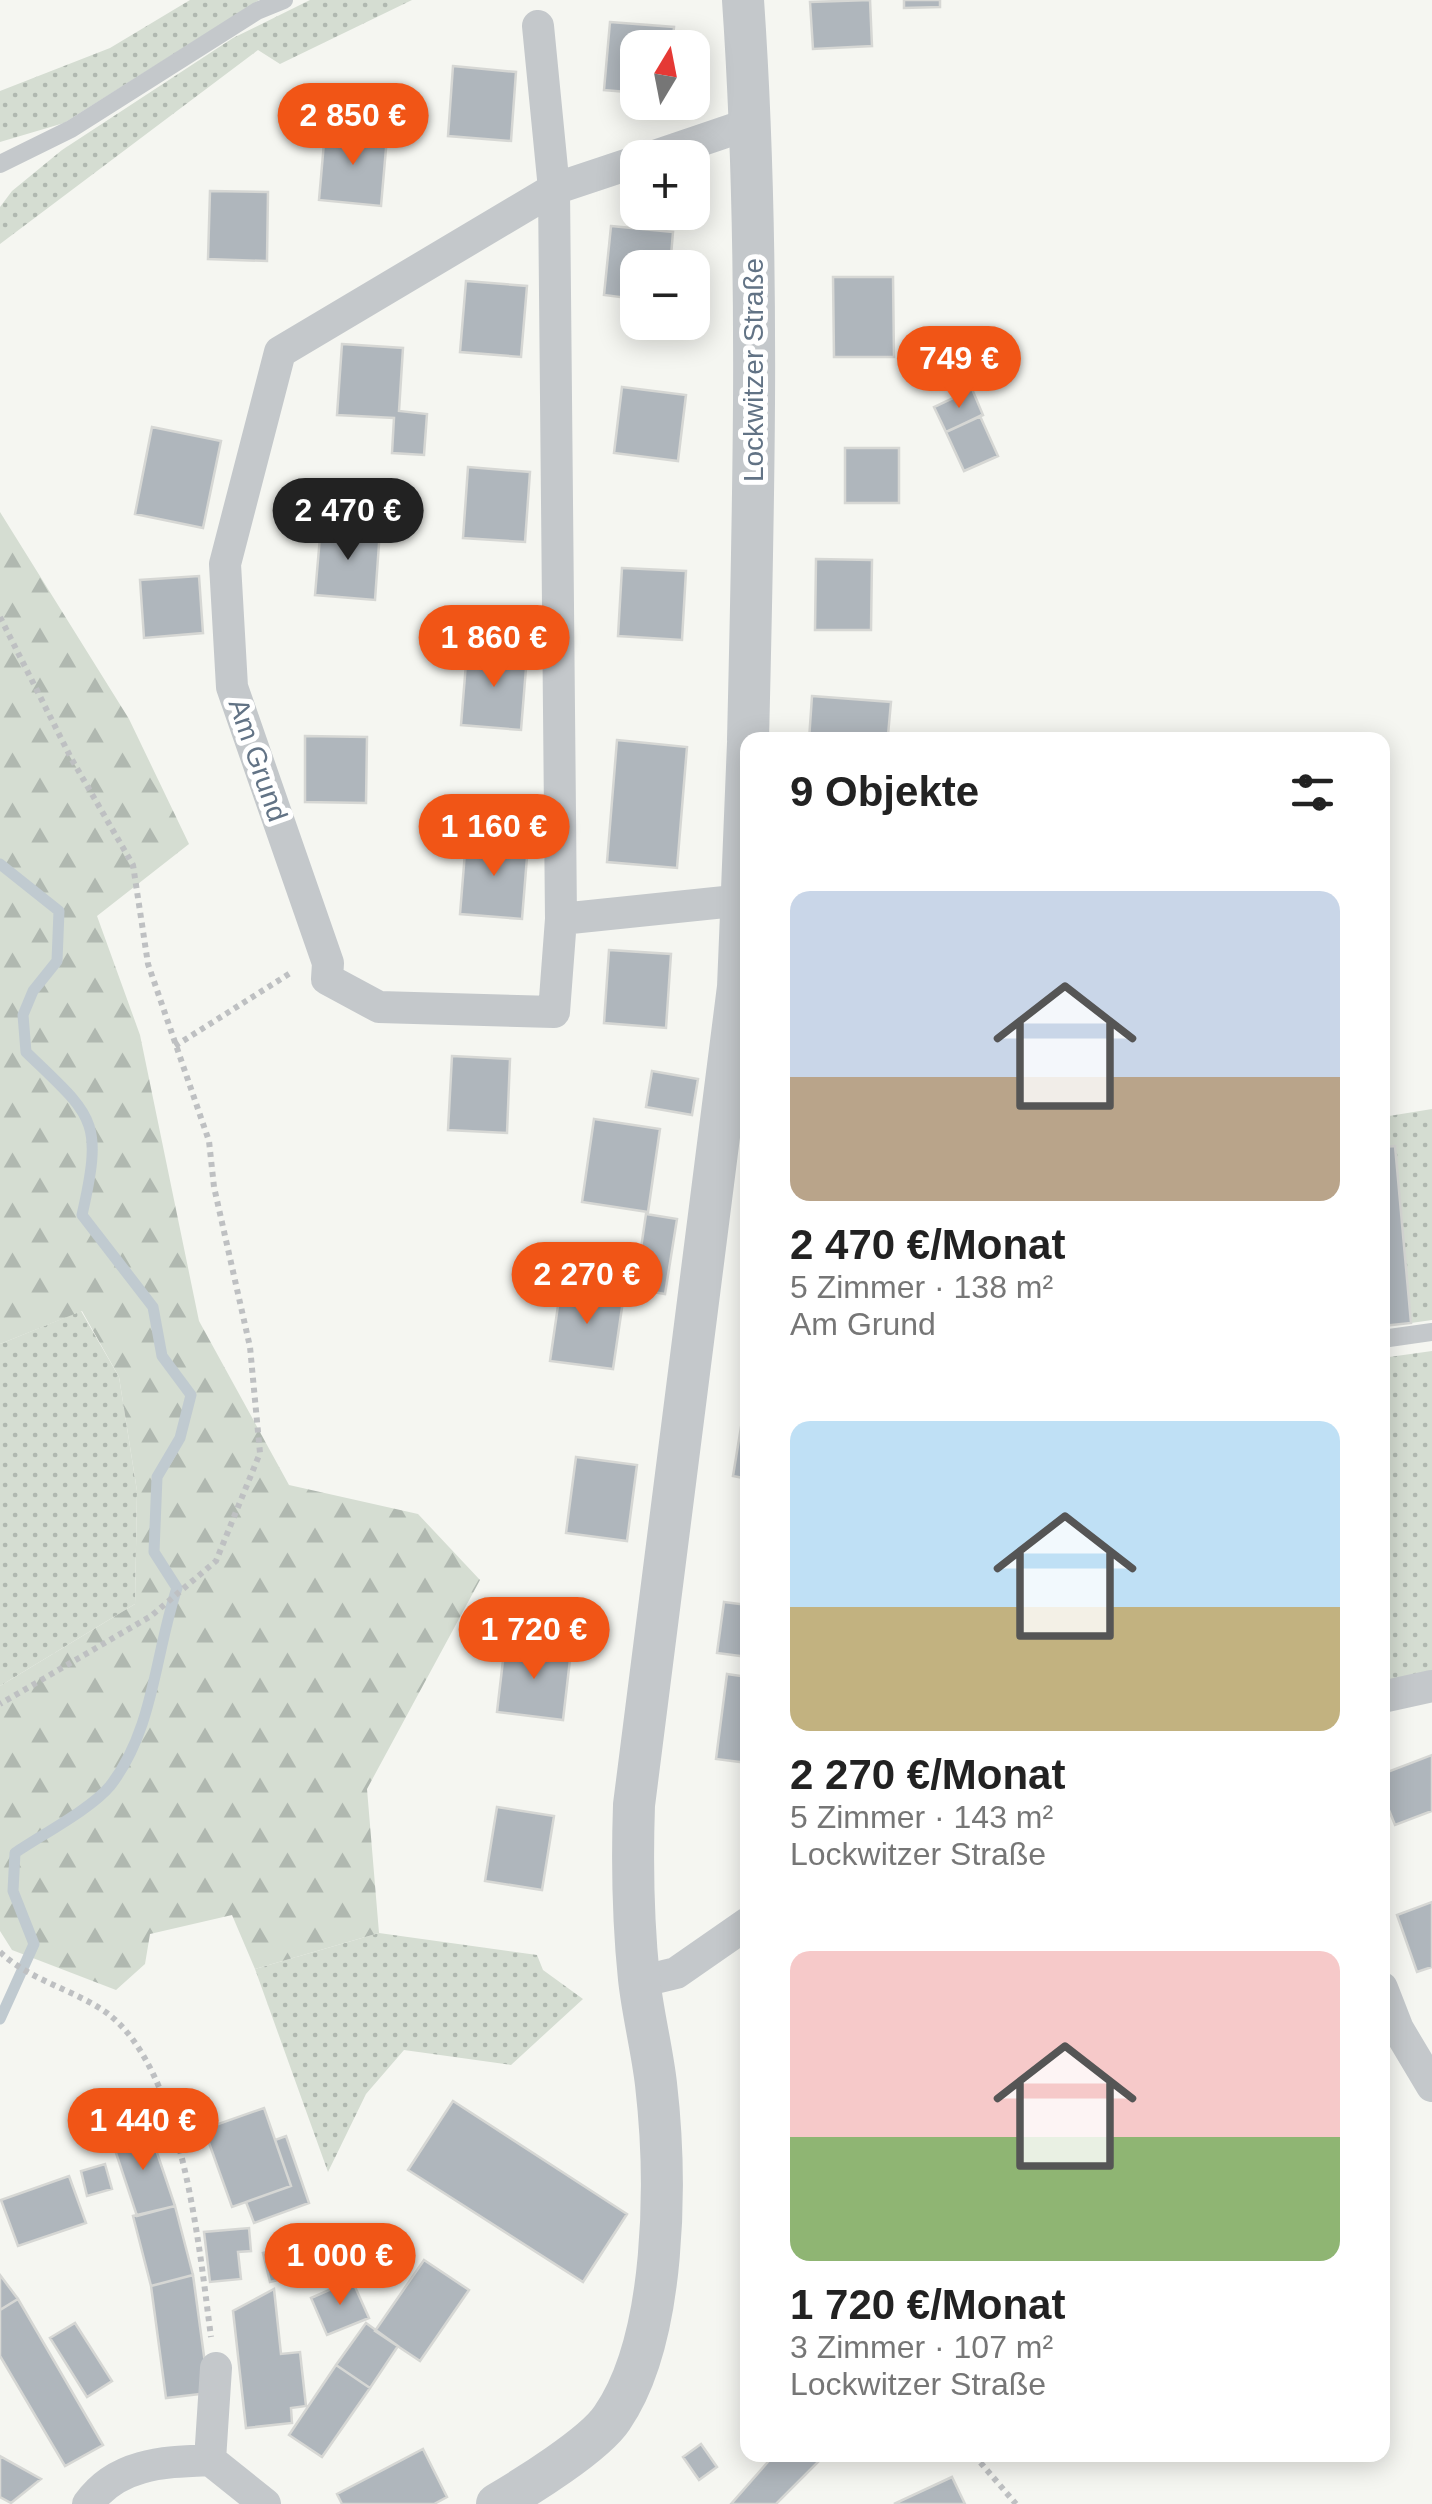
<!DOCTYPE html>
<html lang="de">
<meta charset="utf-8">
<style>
:root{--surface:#fff;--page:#f6f6f6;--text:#222;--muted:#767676;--accent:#f15516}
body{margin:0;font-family:Helvetica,sans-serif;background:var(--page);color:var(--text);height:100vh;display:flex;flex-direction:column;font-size:38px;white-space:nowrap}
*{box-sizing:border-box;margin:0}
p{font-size:32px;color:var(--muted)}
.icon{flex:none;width:55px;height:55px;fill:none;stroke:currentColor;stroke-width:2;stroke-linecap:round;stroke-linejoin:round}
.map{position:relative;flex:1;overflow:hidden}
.sheet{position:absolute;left:740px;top:732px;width:650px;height:1730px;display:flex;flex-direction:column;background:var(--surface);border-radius:20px;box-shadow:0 5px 25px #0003}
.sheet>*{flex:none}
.needle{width:65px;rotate:10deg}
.fabs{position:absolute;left:620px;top:30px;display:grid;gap:20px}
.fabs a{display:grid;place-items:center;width:90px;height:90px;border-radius:20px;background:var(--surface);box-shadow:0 5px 25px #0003;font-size:50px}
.price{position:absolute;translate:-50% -85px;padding:0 22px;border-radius:35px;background:var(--accent);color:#fff;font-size:32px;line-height:65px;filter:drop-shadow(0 2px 5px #0008)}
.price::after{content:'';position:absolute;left:50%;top:60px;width:30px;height:22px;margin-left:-15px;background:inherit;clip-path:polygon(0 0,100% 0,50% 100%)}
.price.on{background:#222;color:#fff}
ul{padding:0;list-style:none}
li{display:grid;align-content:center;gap:20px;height:530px;padding:0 50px}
li span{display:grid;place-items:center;height:310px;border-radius:20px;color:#555}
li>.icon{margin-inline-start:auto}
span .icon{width:180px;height:180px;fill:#fffc;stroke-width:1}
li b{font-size:42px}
h2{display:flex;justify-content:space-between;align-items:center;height:120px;padding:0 50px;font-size:42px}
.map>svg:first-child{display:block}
</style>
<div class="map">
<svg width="1432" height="2504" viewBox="0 0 1432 2504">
<defs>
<pattern id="grass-dots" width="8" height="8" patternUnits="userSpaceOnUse" patternTransform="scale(2.5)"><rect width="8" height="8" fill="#d5ddd2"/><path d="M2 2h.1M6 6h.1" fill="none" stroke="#b0b8b0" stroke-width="1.8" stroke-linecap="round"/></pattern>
<pattern id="forest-firs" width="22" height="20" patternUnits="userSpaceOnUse" patternTransform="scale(2.5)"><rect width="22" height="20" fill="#d5ddd2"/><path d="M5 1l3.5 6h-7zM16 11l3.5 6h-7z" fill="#b0b8b0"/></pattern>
</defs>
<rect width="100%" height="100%" fill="#f5f6f1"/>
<path fill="url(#grass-dots)" d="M190 0H259L64 123 0 142V91L110 48Z
M310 0H412L280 64 258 50 0 244V207L12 191 62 150 233 38Z
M1432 1109V1320L1411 1323 1395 1147H1383V1117Z
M81 1311 119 1377 137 1491 135 1604 0 1686V1344Z
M1432 1351V1672L1382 1683V1358Z
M379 1933 537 1955 543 1970 583 1999 511 2065 404 2050 366 2094 328 2172 255 1969Z"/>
<path fill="url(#forest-firs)" d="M0 512 129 719 189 844 97 916 140 1035 199 1321 289 1485 418 1514 480 1580 367 1789 379 1933 255 1969 232 1915 150 1934 145 1964 116 1990 12 1950 0 1931V1686L135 1604 137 1491 119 1377 82 1311 0 1344Z"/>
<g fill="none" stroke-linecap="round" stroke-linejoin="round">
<path stroke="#c0cad0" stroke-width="11" d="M0 864 59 911 57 961 33 991 23 1015 26 1052C93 1117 104 1118 82 1215L153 1307 162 1356 191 1395 180 1438 157 1477 154 1552 177 1588C155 1653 154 1730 110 1786 91 1809 41 1835 15 1853L13 1891 34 1944 0 2019"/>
</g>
<path fill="#afb6bc" stroke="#d6d7d4" stroke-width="2.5" d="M870 0 872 46 813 49 810 2Z
M904 0H940V7L904 8Z
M610 22 674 27 672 48H638V93L604 90Z
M453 66 516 72 511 141 448 136Z
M325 131 387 137 381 206 319 200Z
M210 191 268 192 267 261 208 259Z
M611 226 673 232 670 268H638V317L636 299 604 295Z
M833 277H893L894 357H834Z
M466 281 527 286 521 357 460 352Z
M342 344 403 348 399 411 427 414 424 455 392 453 394 418 337 415Z
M622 387 686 395 678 461 614 453Z
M972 389 983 415 946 432 934 407Z
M980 416 998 456 964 471 946 432Z
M152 427 221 441 203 528 135 514Z
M845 448H899V503H845Z
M468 467 530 472 525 542 463 538Z
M321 525 380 530 375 600 315 595Z
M816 559 872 560 871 630H815Z
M622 568 686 571 682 640 618 636Z
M199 576 203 633 144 638 140 580Z
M467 651 527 656 521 730 461 725Z
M812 696 891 702 888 735 871 734V740H809Z
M305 736 367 737 366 803 305 802Z
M617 740 687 747 677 868 607 862Z
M466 840 528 845 522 919 460 914Z
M609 950 671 954 666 1028 604 1023Z
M452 1056 510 1059 507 1133 448 1130Z
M652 1071 698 1079 692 1115 646 1107Z
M594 1119 660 1129 648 1212 582 1202Z
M1395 1146 1411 1323 1382 1326V1147Z
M646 1214 677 1219 665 1294 635 1289Z
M561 1285 624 1294 613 1369 550 1361Z
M742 1421 748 1422V1479L733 1476Z
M576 1457 637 1465 627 1541 566 1533Z
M724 1602 748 1605V1657L717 1653Z
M505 1643 571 1651 563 1720 497 1712Z
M727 1674 748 1677V1763L716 1759Z
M1432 1755V1811L1395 1825 1382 1793V1774Z
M497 1807 554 1816 542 1890 485 1881Z
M1432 1902V1967L1417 1972 1397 1915Z
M453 2101 627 2214 583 2282 408 2170Z
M264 2108 291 2186 232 2207 204 2129Z
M149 2129 175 2206 137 2216 112 2141Z
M286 2136 309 2203 254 2223 246 2202 291 2186 275 2140Z
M105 2164 112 2189 87 2196 81 2171Z
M69 2176 86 2223 18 2246 1 2200Z
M175 2206 193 2275 151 2286 133 2216Z
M249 2228 251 2251 238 2252 241 2279 210 2282 204 2232Z
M304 2243 312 2272 270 2282 263 2253Z
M424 2260 469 2290 420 2361 375 2331Z
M0 2275 18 2299 0 2310Z
M193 2275 209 2393 166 2398 151 2286Z
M352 2280 369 2318 327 2335 311 2298Z
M274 2289 281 2354 300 2352 306 2406 291 2408 292 2423 246 2428 233 2311Z
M18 2299 103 2445 65 2466 0 2356V2310Z
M75 2323 112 2381 87 2397 50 2338Z
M366 2323 398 2346 370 2388 336 2365Z
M336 2365 370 2388 322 2457 289 2435Z
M701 2444 717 2467 699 2480 683 2457Z
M423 2449 447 2497 434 2504H342L337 2494Z
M774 2455H825L776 2504H731Z
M0 2456 41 2479 11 2503 0 2497Z
M952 2477 965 2504H894Z"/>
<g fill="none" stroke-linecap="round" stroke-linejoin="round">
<path stroke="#bec0c2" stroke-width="6" stroke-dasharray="5 5" stroke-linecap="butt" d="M0 617 71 758 133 865 148 964 209 1141 214 1187 250 1347 260 1453 216 1561 151 1616 0 1704
M175 1046 292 972
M0 1952C31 1981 73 1989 107 2013 183 2070 199 2247 211 2337
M974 2455 1016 2504"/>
<path stroke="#c4c8cb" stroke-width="18" d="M0 164 71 129 257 11 284 0
M1382 1339 1432 1332"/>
<path stroke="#c4c8cb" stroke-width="32" d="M538 26 554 189 561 919 554 1012 379 1007 327 979 328 963 232 687 225 564 280 352 554 189 638 161
M649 158 752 123
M561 919 744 900
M1382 1697 1432 1686
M639 1982 676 1973 748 1923
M1382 1988 1398 2029 1432 2086
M210 2460 216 2368
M88 2504C117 2463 164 2462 210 2460L265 2504"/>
<path stroke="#c4c8cb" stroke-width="42" d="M743 0C760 246 754 493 748 740
M497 2504C526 2487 594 2445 612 2418 667 2338 667 2179 656 2084 652 2049 643 2015 639 1979 633 1921 632 1863 634 1805L738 987 748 743"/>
</g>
<g text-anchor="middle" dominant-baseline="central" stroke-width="10" stroke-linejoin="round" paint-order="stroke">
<g font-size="28" fill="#627385" stroke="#fff">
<text transform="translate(753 370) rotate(-90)">Lockwitzer Straße</text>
<text transform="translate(258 760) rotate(71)">Am Grund</text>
</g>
</g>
</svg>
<div class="fabs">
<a><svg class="needle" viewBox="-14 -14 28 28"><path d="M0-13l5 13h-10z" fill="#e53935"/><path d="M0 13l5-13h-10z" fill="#767676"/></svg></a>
<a>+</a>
<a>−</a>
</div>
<b class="price" style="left:353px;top:168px">2 850 €</b>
<b class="price" style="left:959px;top:411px">749 €</b>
<b class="price on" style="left:348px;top:563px">2 470 €</b>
<b class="price" style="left:494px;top:690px">1 860 €</b>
<b class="price" style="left:494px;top:879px">1 160 €</b>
<b class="price" style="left:587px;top:1327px">2 270 €</b>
<b class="price" style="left:534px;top:1682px">1 720 €</b>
<b class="price" style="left:143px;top:2173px">1 440 €</b>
<b class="price" style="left:340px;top:2308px">1 000 €</b>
<section class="sheet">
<h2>9 Objekte<svg class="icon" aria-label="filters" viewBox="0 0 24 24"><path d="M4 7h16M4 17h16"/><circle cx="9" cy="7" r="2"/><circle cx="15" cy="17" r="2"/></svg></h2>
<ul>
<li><span style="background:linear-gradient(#c9d6e8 60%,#b9a48a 0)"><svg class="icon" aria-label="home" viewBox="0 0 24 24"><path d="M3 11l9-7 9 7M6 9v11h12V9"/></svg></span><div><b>2 470 €/Monat</b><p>5 Zimmer · 138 m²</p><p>Am Grund</p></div></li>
<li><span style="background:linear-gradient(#bfe0f5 60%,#c2b280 0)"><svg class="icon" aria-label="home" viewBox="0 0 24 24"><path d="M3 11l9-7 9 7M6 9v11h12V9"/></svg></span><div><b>2 270 €/Monat</b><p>5 Zimmer · 143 m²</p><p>Lockwitzer Straße</p></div></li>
<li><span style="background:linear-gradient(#f6c9c9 60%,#8fb573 0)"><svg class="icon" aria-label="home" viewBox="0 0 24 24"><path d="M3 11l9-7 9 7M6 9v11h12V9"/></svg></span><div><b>1 720 €/Monat</b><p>3 Zimmer · 107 m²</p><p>Lockwitzer Straße</p></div></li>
</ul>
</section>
</div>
